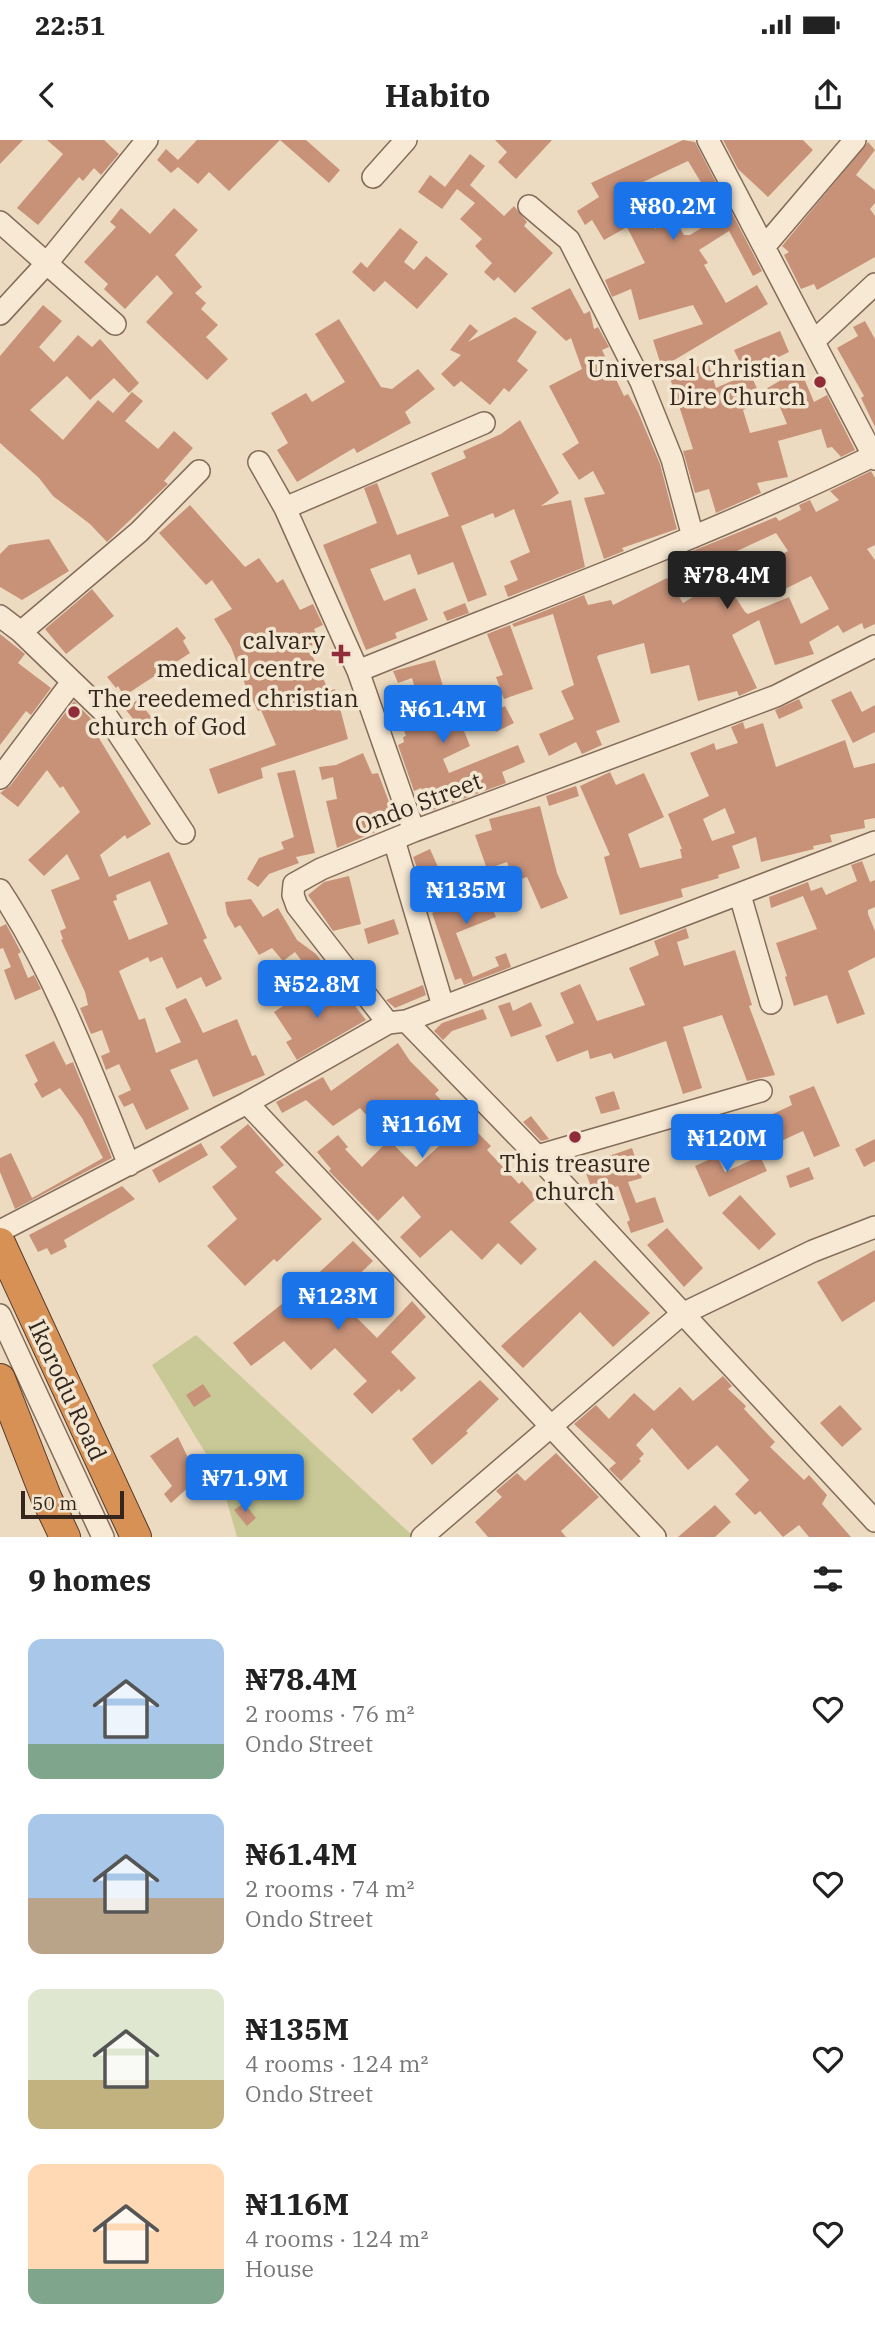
<!DOCTYPE html>
<meta charset="utf-8">
<style>
:root{--surface:#fff;--page:#f6f6f6;--text:#222;--muted:#767676;--accent:#1a73e8}
body{margin:0;font-family:"IBM Plex Serif",serif;background:var(--page);color:var(--text);height:100vh;display:flex;flex-direction:column;font-size:26px;white-space:nowrap}
*{box-sizing:border-box;margin:0}
p{font-size:23px;color:var(--muted)}
.icon{flex:none;width:38px;height:38px;fill:none;stroke:currentColor;stroke-width:2;stroke-linecap:round;stroke-linejoin:round}
.map{position:relative;height:1397px;overflow:hidden}
.sheet{display:flex;flex-direction:column;background:var(--surface);flex:1}
.sheet>*{flex:none}
.scale{position:absolute;left:21px;bottom:18px;width:103px;box-sizing:border-box;padding-left:7px;border:4px solid #35261d;border-top:0;font-size:19px;line-height:24px;white-space:nowrap;color:#35261d;-webkit-text-stroke:5px #f3e6d1;paint-order:stroke}
.price{position:absolute;translate:-50% -60px;padding:0 16px;border-radius:7px;background:var(--accent);color:#fff;font-size:23px;line-height:46px;filter:drop-shadow(0 2px 4px #0008)}
.price::after{content:'';position:absolute;left:50%;top:42px;width:21px;height:16px;margin-left:-10px;background:inherit;clip-path:polygon(0 0,100% 0,50% 100%)}
.price.active{background:#222;color:#fff}
ul{padding:0;list-style:none}
li{display:flex;align-items:center;gap:21px;height:175px;padding:0 28px}
li span{display:grid;place-items:center;flex:none;width:196px;height:140px;border-radius:14px;color:#555}
li>.icon{margin-inline-start:auto}
span .icon{width:84px;height:84px;fill:#fffc;stroke-width:1}
li b{font-size:30px}
h2{display:flex;justify-content:space-between;align-items:center;height:84px;padding:0 28px;font-size:30px}
.status{display:flex;justify-content:space-between;align-items:center;height:49px;padding:0 35px;background:var(--surface);direction:ltr}
.status svg{height:19px;fill:currentColor}
header{display:flex;justify-content:space-between;align-items:center;height:91px;padding:0 28px;background:var(--surface);font-size:32px;font-weight:700}
.map>svg:first-child{display:block}
</style>
<div class="status"><b>22:51</b><svg viewBox="0 0 49 12"><path d="M0 12V9h3v3zM5 12V6h3v6zM10 12V3h3v9zM15 12V0h3v12zM26 1h20v11H26zM47 4h2v5h-2z"/></svg></div>
<header><svg class="icon" aria-label="back" viewBox="0 0 24 24"><path d="M15 5l-7 7 7 7"/></svg>Habito<svg class="icon" aria-label="share" viewBox="0 0 24 24"><path d="M12 15V3M7 8l5-5 5 5M5 13v7h14v-7"/></svg></header>
<div class="map">
<svg width="875" height="1397" viewBox="0 0 875 1397">
<rect width="100%" height="100%" fill="#ecdbc1"/>
<path fill="#c8c996" d="M196 1195 414 1397H237L220 1337 152 1225Z"/>
<path fill="#c89279" fill-rule="evenodd" d="M0 0H23L0 24Z
M47 0H104L119 14 101 35 94 28 83 41 79 37 38 85 17 68 63 14Z
M197 0H306L340 30 329 43 280 0 229 51 209 32 198 44 178 27 171 33 157 20 166 9 178 20Z
M495 0H552L516 39 498 22 507 12Z
M683 0 695 2 762 131 753 136 729 91 699 110 708 123 704 125 726 163 757 145 768 164 666 225 665 221 660 222 653 200 703 184 693 165 639 180 631 149 612 157 605 140 645 123 627 87 604 100 592 80 585 85 577 71 599 57 591 43ZM688 21 705 49 708 47 722 75 690 95H684L674 78 655 89 635 55 647 49 643 42Z
M723 0H803L813 10 768 57 738 29Z
M868 2 875 10 856 35 875 50V63L870 69 875 76V117L817 150 814 144 801 149 784 115 789 112 782 106Z
M470 14 485 26 470 45 504 76 514 66 527 82 524 86 553 113 515 153 498 137 494 141 484 132 492 123 475 106 482 99 460 79 475 63 457 49 442 69 418 52 430 35 445 47Z
M121 68 150 94 174 68 198 90 175 115 202 147 195 153 206 163 201 169 218 185 206 197 228 219 207 240 146 182 173 153 157 135 125 169 104 149 108 144 84 122 116 87 110 82Z
M400 88 418 102 404 122 414 130 426 116 448 134 417 169 385 141 374 152 352 132 361 122 367 128Z
M570 148 584 174 590 171 594 189 598 187 609 207 602 210 624 256 628 254 638 272 660 324 677 389 622 408 624 411 604 419 584 358 605 354 593 331 579 340 562 314 579 303 549 246 582 229 571 198 566 201 531 168Z
M43 165 62 181 39 207 54 222 78 195 92 207 100 199 139 243 129 253 114 238 90 260 67 236 30 270 63 300 98 260 113 273 132 252 143 261 125 281 158 309 174 291 193 308 164 341 168 344 107 402 90 384 53 356 39 338 0 303V216Z
M515 177 537 192 517 221 528 230 509 252 504 248 490 265 461 241 454 247 441 234 461 215 450 210 470 184 478 191 468 202Z
M339 179 381 247 392 249 418 229 435 249 405 272 411 283 357 313 354 308 297 342 277 310 288 303 271 273 306 253 312 262 345 242 315 194Z
M865 181 875 199V287L861 258 864 256 837 208 858 196 853 187Z
M780 191 789 212 745 233 734 210Z
M708 222 716 248 750 233 759 253 800 229 814 262 827 255 855 310 841 317 832 307 827 308 821 289 778 301 788 337 757 343 761 353 716 373 709 349 695 353 683 311 693 309 670 238ZM775 255 787 284 750 293 743 270Z
M520 280 559 353 541 366 571 360 585 427 508 457 504 446 518 440 510 421 530 412 514 369 495 378 493 373 461 386 487 455 468 462 453 422 418 435 410 414 370 429 384 461 415 448 428 480 395 493 397 498 366 510 323 405 377 383 364 348 377 343 397 395 449 376 431 333 466 318 463 311 501 294Z
M871 331 875 338V405L867 409 875 420V484L864 489 862 483 843 493 838 485 809 502 814 514 775 525 759 480 732 495 757 548 739 556 737 551 698 561 689 525 651 534 644 503 599 515 597 517 620 582 596 591 602 605 582 614 576 602 549 616 539 594 574 579 561 551 574 545 553 474 514 487 512 484 584 455 588 465 611 460 613 465 667 438 683 463 761 415 765 423 788 411 776 393 698 429 690 412 776 377 779 381 801 370 799 365 810 360 816 372 839 360 830 351ZM772 433 781 451 811 436 829 469 801 484 789 457 748 474 745 472 732 452Z
M190 365 245 427 259 418 277 443 283 439 300 470 313 464 323 485 314 489 320 502 308 507 329 551 335 549 348 599 261 628 263 638 218 654 209 629 276 605 261 570 258 571 246 547 231 507 214 479 232 469 212 440 206 445 159 393Z
M49 399 69 431 22 460 0 447V414L9 405Z
M92 449 114 476 66 514 45 489Z
M465 463 469 473 447 481 443 472Z
M510 485 533 549 504 559 496 537 503 535 487 494Z
M177 487 186 498 183 501 190 513 124 556 118 546 116 548 107 537Z
M0 494 25 514 18 523 51 548 31 575 26 571 0 605Z
M435 520 456 589 462 586 470 606 443 619 449 633 518 605 525 622 502 632 506 643 430 671 421 648 414 651 398 605 404 602 403 597 406 596 398 574 420 566 412 538 398 543 393 531Z
M851 551 862 572 875 565V592L853 603 831 560Z
M799 559 803 568 779 579 775 570Z
M137 560 154 580 142 590 126 570Z
M74 561 98 586 94 590 151 684 127 699 125 695 100 715 109 737 169 712 207 798 203 800 222 839 206 847 201 837 177 849 162 817 150 822 148 817 119 831 139 880 145 878 156 913 181 902 165 868 186 858 203 893 237 879 252 916 256 915 265 935 213 957 197 919 170 930 189 969 146 990 133 963 124 967 118 956 131 950 119 924 106 930 101 916 110 912 102 890 91 894 80 868 88 865 85 852 61 800 63 799 60 791 66 788 51 750 80 739 67 714 44 736 28 720 80 672 63 646 60 648 47 630 18 667 0 653 10 646ZM150 741 168 784 129 800 113 761 117 760 116 755Z
M505 566 514 583 496 592 487 575Z
M743 582 745 589 763 583 776 627 845 600 854 628 875 623V678L864 680 865 688 830 695 832 702 813 706 814 709 761 722 756 697 732 706 740 728 718 735 719 738 681 749 683 757 620 775 604 717 610 715 580 646 610 632 616 645 644 633 664 677 628 694 640 728 682 718 680 709H682L668 674 709 656 690 613 714 603 716 610 738 603 731 587ZM725 668 735 693 712 701 703 679Z
M363 613 372 634 378 633 397 683 337 708 326 661 337 659 333 637 322 640 319 627 336 625Z
M295 630 315 713 296 717 299 723 269 734 258 747 247 739 259 718 284 709 281 702 294 697 277 633Z
M576 646 579 656 549 666 546 656Z
M540 666 557 733 568 758 541 769 527 737 514 741 507 722 487 729 475 695 492 690 489 679Z
M430 709 444 741 425 749 413 717Z
M862 721 870 742 875 740V767L868 770V774L875 791V817L848 831 865 874 837 884 827 855 794 866 785 837 787 836 776 803 817 789 803 756 771 768 769 757 808 742 811 751 822 747 826 755 857 741 851 725Z
M482 733 492 755 488 757 496 777 456 793 473 837 499 826 495 817 506 813 511 827 464 845 461 838 455 840 432 773 459 762 451 746Z
M349 736 361 784 333 791 308 755 324 742Z
M251 759 263 777 278 768 297 800 316 814 326 827 313 836 295 812 283 821 272 808 259 815 240 785 235 788 227 774 225 762Z
M394 779 399 794 368 804 364 789Z
M6 784 21 812 18 814 28 838 34 835 41 849 15 860 4 830 11 827 3 808 0 809V787Z
M686 788 689 798 677 802 684 826 735 810 752 865 749 866 775 935 747 941 722 875 683 887 702 948 683 954 666 901 614 919 611 913 590 919 588 910 557 922 545 896 574 883 560 853 580 844 597 881 645 865 629 828 659 815 654 801Z
M319 842 332 861 345 853 366 880 297 920 286 902 292 899 274 872Z
M423 845 426 855 395 868 386 860Z
M510 862 513 871 531 862 542 886 511 897 498 866Z
M483 869 487 879 452 891 443 900 434 891 442 883Z
M54 901 66 925 73 922 112 1018 15 1069 0 1032V1018L11 1013 32 1058 103 1018 82 978 60 948 42 958 34 944 38 941 25 915Z
M398 903 410 921 439 950 435 954 450 969 458 961 470 973 464 979 491 1006 487 1010 519 1044 522 1041 537 1058 510 1082 537 1109 521 1125 498 1103 482 1120 451 1090 420 1118 400 1097 421 1077 403 1056 378 1081 329 1031 331 1029 317 1012 338 995 348 1007 345 1009 362 1027 389 1000 416 1027 440 1005 411 976 387 998 360 968 333 986 306 960 282 973 276 962 323 937 331 951Z
M814 946 840 1006 814 1017 803 991 770 1006 758 981 792 965 789 956Z
M614 951 620 969 601 974 595 957Z
M531 976 549 999 541 1001 523 982Z
M248 984 284 1025 275 1032 322 1079 277 1122 274 1119 245 1146 207 1106 237 1079 212 1047 237 1027 220 1007Z
M875 999V1021L864 1027 855 1009Z
M201 1003 208 1015 159 1043 152 1030Z
M632 1008 642 1038 628 1042 636 1063 655 1057 664 1082 631 1093 627 1082 630 1080 618 1046 594 1055 583 1025Z
M717 1016 725 1032 760 1016 767 1031 709 1057 695 1026Z
M809 1027 814 1039 790 1048 786 1036Z
M122 1046 135 1059 64 1100 67 1107 51 1115 47 1108 38 1112 29 1095Z
M740 1055 776 1094 759 1110 722 1073Z
M667 1088 703 1128 684 1147 647 1105Z
M353 1101 373 1121 336 1157 377 1198 412 1161 426 1177 391 1212 416 1238 401 1252 399 1249 372 1274 353 1254 367 1241 335 1208 311 1230 284 1201 251 1226 233 1203 287 1160 296 1174 313 1147 309 1142Z
M875 1110V1161L842 1182 817 1142Z
M595 1120 650 1173 613 1207 580 1172 523 1228 501 1206Z
M723 1236 732 1246 728 1249 746 1266 744 1269 775 1302 770 1307 804 1340 809 1335 827 1355 822 1364 851 1397H809L799 1385 783 1397 760 1371 755 1375 735 1354 749 1340 717 1305 688 1330 652 1288 636 1305 644 1314 639 1319 641 1321 621 1341 609 1329 616 1323 574 1284 596 1265 609 1279 634 1253 654 1271 680 1247 693 1261Z
M480 1240 499 1259 466 1291 468 1293 432 1325 412 1299Z
M203 1244 211 1256 194 1267 186 1255Z
M840 1265 862 1289 842 1307 820 1283Z
M178 1297 192 1326 200 1319 221 1342 201 1336 171 1363 164 1354 172 1346 150 1316Z
M556 1313 599 1357 561 1391 566 1397H488L475 1382 502 1357 496 1351 517 1333 525 1341Z
M244 1363 256 1378 247 1386 234 1370Z
M715 1365 731 1382 715 1397H678Z"/>
<g fill="none" stroke-linecap="round" stroke-linejoin="round">
<g stroke="#846c5a" stroke-width="24">
<path id="minor" d="M708 0 875 319
M373 37 406 0
M529 66 569 100 641 242 672 319 693 397
M0 82 115 184
M764 107 855 0
M0 174 47 123 147 0
M815 200 875 144
M259 322 285 368 358 531 414 691
M285 368 484 283
M0 476 21 492 104 572 184 693
M21 492 139 392 199 331
M358 531C531 461 707 397 875 315
M0 638 72 542
M394 700 443 866
M0 750C56 835 91 930 129 1025
M740 755 771 863
M406 881 537 1016 875 1381
M388 883 297 766 293 755 294 744 321 729 414 691 776 556 875 506
M247 963 655 1397
M537 1016 761 951
M0 1091 247 963 388 883 406 881 875 702
M0 1175 103 1397
M422 1397 682 1174 813 1111 875 1087"/>
</g>
<g stroke="#523b2e" stroke-width="32">
<path id="highway" d="M0 1103 136 1397
M0 1239 46 1357 65 1397"/>
</g>
<use href="#minor" stroke="#f7e9d4" stroke-width="21"/>
<use href="#highway" stroke="#d89155" stroke-width="30"/>
</g>
<g fill="#902d38" stroke="#f3e6d1" stroke-width="2.5">
<circle cx="820" cy="242" r="7"/>
<path d="M337.5 503.5h7v7h7v7h-7v7h-7v-7h-7v-7h7z"/>
<circle cx="74" cy="572" r="7"/>
<circle cx="575" cy="997" r="7"/>
</g>
<g text-anchor="middle" dominant-baseline="central" stroke-width="7" stroke-linejoin="round" paint-order="stroke">
<g font-size="24" fill="#35261d" stroke="#f3e6d1" text-anchor="end">
<text x="806" y="228">Universal Christian<tspan x="806" dy="28">Dire Church</tspan></text>
<text x="325" y="500">calvary<tspan x="325" dy="28">medical centre</tspan></text>
<text x="88" y="558" text-anchor="start">The reedemed christian<tspan x="88" dy="28">church of God</tspan></text>
<text x="575" y="1023" text-anchor="middle">This treasure<tspan x="575" dy="28">church</tspan></text>
</g>
<g font-size="24" fill="#35261d" stroke="#f3e6d1">
<text transform="translate(418 663) rotate(-21)">Ondo Street</text>
<text transform="translate(68 1250) rotate(65)">Ikorodu Road</text>
</g>
</g>
</svg>
<div class="scale">50 m</div>
<b class="price" style="left:673px;top:102px">₦80.2M</b>
<b class="price active" style="left:727px;top:471px">₦78.4M</b>
<b class="price" style="left:443px;top:605px">₦61.4M</b>
<b class="price" style="left:466px;top:786px">₦135M</b>
<b class="price" style="left:317px;top:880px">₦52.8M</b>
<b class="price" style="left:422px;top:1020px">₦116M</b>
<b class="price" style="left:727px;top:1034px">₦120M</b>
<b class="price" style="left:338px;top:1192px">₦123M</b>
<b class="price" style="left:245px;top:1374px">₦71.9M</b>
</div>
<section class="sheet">
<h2>9 homes<svg class="icon" aria-label="filters" viewBox="0 0 24 24"><path d="M4 7h16M4 17h16"/><circle cx="9" cy="7" r="2"/><circle cx="15" cy="17" r="2"/></svg></h2>
<ul>
<li><span style="background:linear-gradient(#a9c7e8 75%,#7fa58c 0)"><svg class="icon" aria-label="home" viewBox="0 0 24 24"><path d="M3 11l9-7 9 7M6 9v11h12V9"/></svg></span><div><b>₦78.4M</b><p>2 rooms · 76 m²</p><p>Ondo Street</p></div><svg class="icon" aria-label="heart" viewBox="0 0 24 24"><path d="M12 20l-8-8c-3-5 5-10 8-4 3-6 11-1 8 4z"/></svg></li>
<li><span style="background:linear-gradient(#a9c7e8 60%,#b9a48a 0)"><svg class="icon" aria-label="home" viewBox="0 0 24 24"><path d="M3 11l9-7 9 7M6 9v11h12V9"/></svg></span><div><b>₦61.4M</b><p>2 rooms · 74 m²</p><p>Ondo Street</p></div><svg class="icon" aria-label="heart" viewBox="0 0 24 24"><path d="M12 20l-8-8c-3-5 5-10 8-4 3-6 11-1 8 4z"/></svg></li>
<li><span style="background:linear-gradient(#dfe7d0 65%,#c2b280 0)"><svg class="icon" aria-label="home" viewBox="0 0 24 24"><path d="M3 11l9-7 9 7M6 9v11h12V9"/></svg></span><div><b>₦135M</b><p>4 rooms · 124 m²</p><p>Ondo Street</p></div><svg class="icon" aria-label="heart" viewBox="0 0 24 24"><path d="M12 20l-8-8c-3-5 5-10 8-4 3-6 11-1 8 4z"/></svg></li>
<li><span style="background:linear-gradient(#ffd9b3 75%,#7fa58c 0)"><svg class="icon" aria-label="home" viewBox="0 0 24 24"><path d="M3 11l9-7 9 7M6 9v11h12V9"/></svg></span><div><b>₦116M</b><p>4 rooms · 124 m²</p><p>House</p></div><svg class="icon" aria-label="heart" viewBox="0 0 24 24"><path d="M12 20l-8-8c-3-5 5-10 8-4 3-6 11-1 8 4z"/></svg></li>
</ul>
</section>
